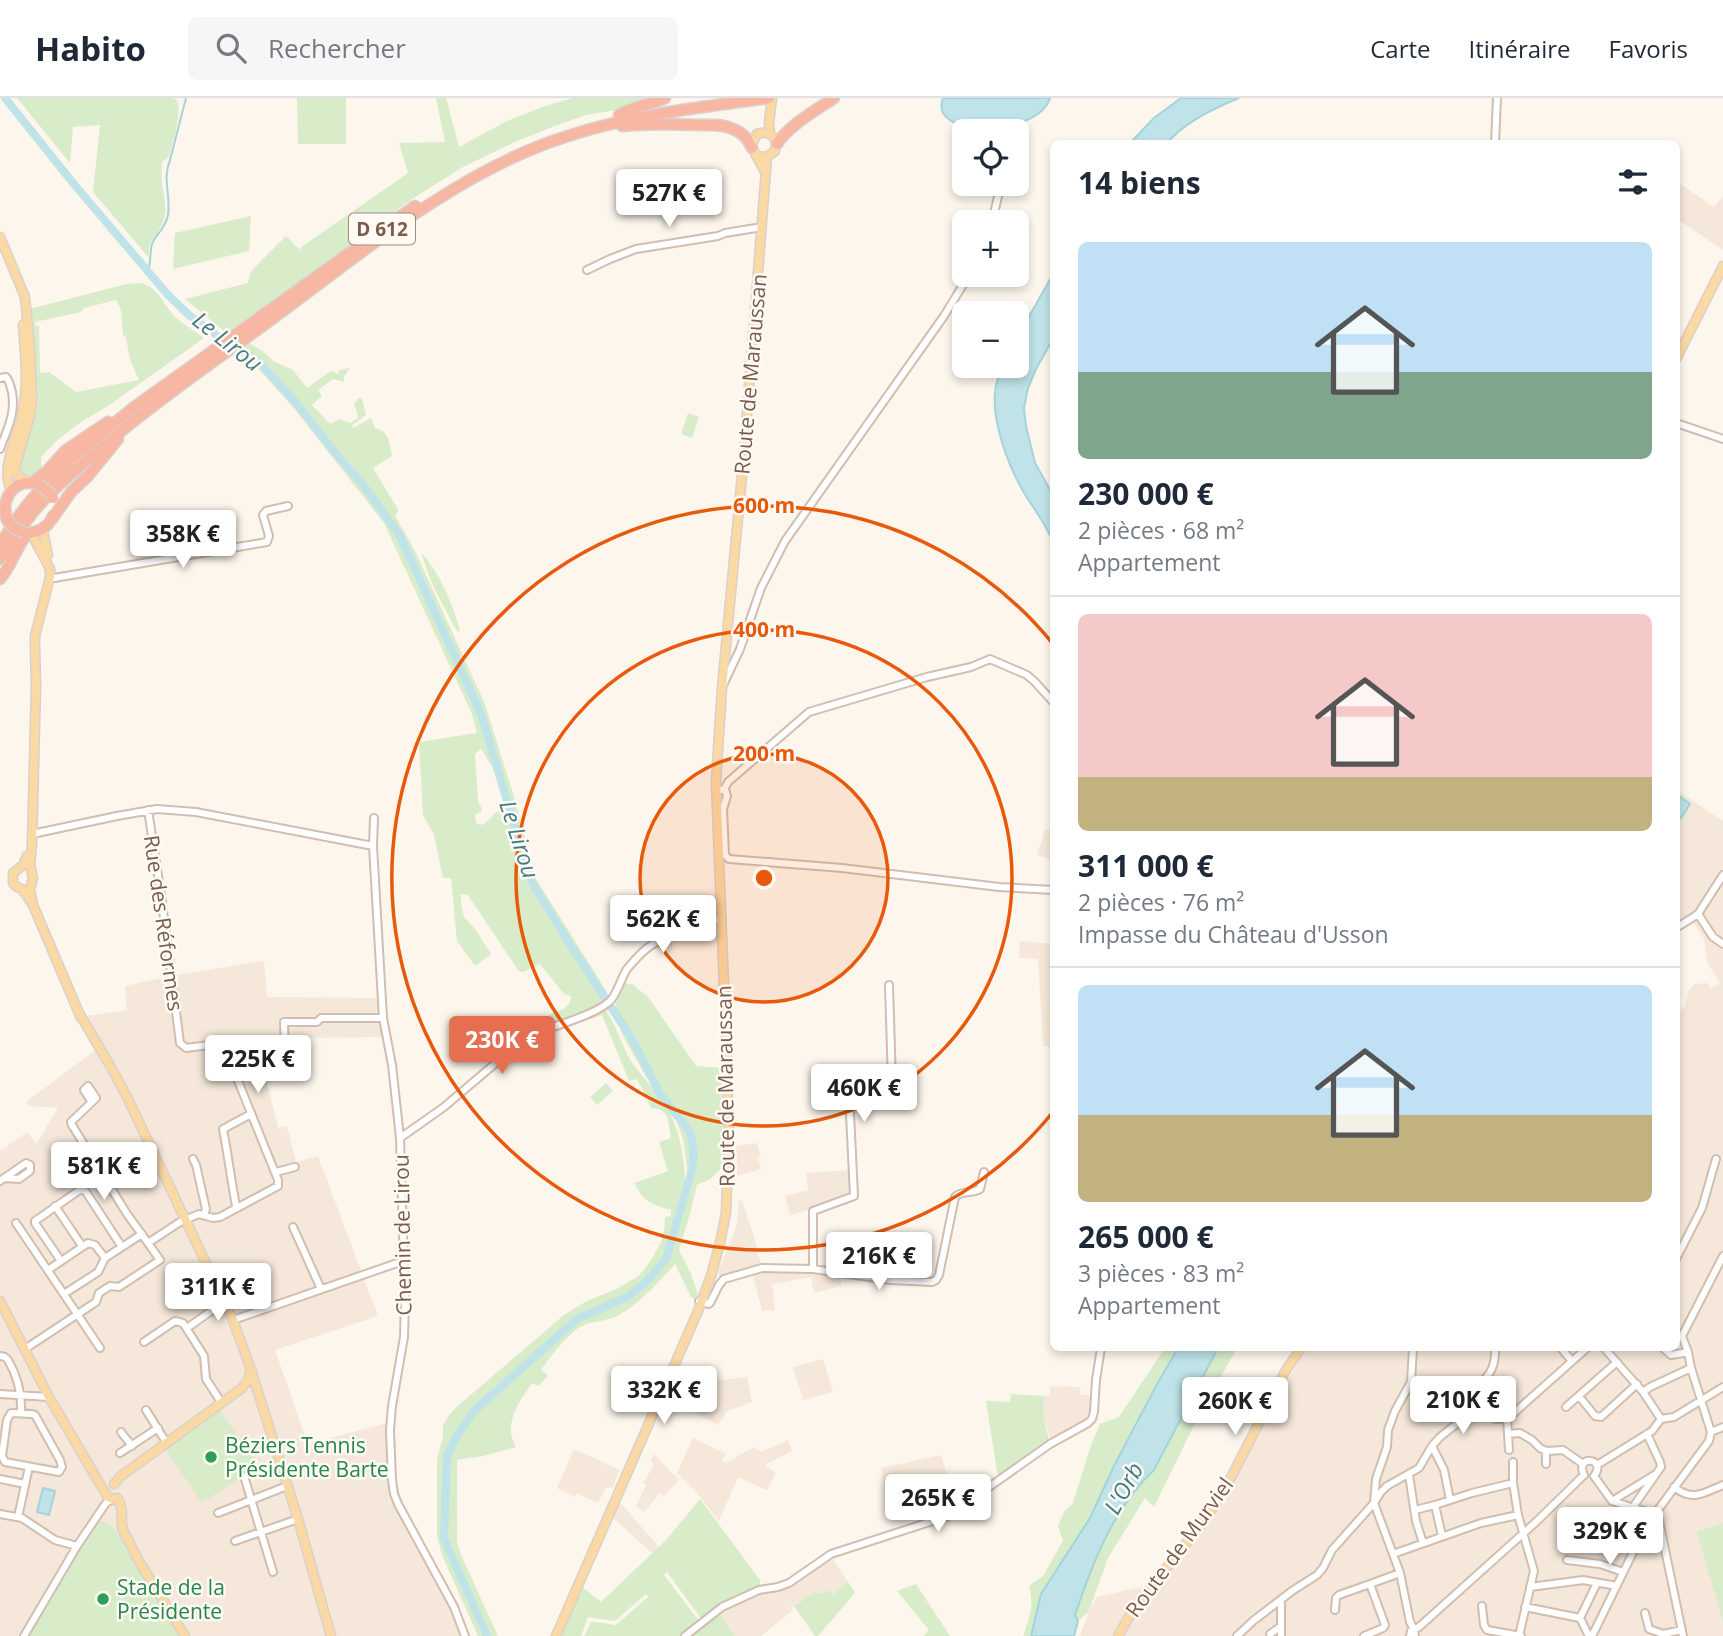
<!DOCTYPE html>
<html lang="fr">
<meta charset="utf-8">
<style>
:root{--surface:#fff;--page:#f6f6f7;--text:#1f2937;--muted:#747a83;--line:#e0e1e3;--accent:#e76f51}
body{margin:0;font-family:"Open Sans",sans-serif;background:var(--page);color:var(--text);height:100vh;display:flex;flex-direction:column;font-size:26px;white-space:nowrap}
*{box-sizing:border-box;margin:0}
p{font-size:23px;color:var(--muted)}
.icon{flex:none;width:38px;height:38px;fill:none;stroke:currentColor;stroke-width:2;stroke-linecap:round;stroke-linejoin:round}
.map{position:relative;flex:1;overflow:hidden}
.details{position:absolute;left:1050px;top:42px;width:630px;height:1211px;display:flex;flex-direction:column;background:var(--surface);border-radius:10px;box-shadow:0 4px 10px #0003}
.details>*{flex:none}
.buttons{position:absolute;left:952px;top:21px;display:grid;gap:14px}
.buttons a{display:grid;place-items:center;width:77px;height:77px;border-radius:10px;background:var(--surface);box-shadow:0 4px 10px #0003;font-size:35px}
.price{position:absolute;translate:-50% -60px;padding:0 16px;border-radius:7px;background:#fff;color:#222;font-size:23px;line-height:46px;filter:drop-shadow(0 2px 4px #0008)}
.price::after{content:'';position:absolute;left:50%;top:42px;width:21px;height:16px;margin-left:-10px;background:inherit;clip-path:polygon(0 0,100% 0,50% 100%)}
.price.selected{background:var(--accent);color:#fff}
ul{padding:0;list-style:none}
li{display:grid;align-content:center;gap:14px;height:371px;padding:0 28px}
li+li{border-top:2px solid var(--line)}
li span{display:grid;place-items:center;height:217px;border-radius:10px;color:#555}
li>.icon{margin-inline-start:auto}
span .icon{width:126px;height:126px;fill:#fffc;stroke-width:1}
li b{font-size:30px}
h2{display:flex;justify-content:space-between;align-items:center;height:84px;padding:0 28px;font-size:30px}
header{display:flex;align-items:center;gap:42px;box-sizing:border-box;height:98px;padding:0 35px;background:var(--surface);border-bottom:2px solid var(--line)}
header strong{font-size:33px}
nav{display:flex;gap:38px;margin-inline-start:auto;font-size:24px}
.search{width:490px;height:63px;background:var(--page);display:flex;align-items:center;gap:18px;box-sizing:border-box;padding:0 24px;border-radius:10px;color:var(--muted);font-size:26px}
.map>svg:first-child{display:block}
</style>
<header>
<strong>Habito</strong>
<div class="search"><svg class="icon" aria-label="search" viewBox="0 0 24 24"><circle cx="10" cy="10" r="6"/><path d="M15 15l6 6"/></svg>Rechercher</div>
<nav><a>Carte</a><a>Itinéraire</a><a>Favoris</a></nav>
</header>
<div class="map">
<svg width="1723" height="1538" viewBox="0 0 1723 1538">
<rect width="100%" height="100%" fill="#fdf6ec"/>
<path fill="#f5e8da" d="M1676 83 1714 109 1723 98V152L1677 121Z
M1677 692 1723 723V1538H1080L1089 1513 1097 1499 1159 1485 1229 1395 1254 1343 1299 1262 1308 1250H1676L1677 916 1685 909 1688 893 1695 886 1707 885 1711 890 1720 885 1707 864 1704 841 1694 825H1677Z
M1045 731 1053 733V762L1037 757Z
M1020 843 1053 846V949L1043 948 1038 861 1019 860Z
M264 863 267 899 378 900 383 939 309 940 308 954 268 955 267 984 278 1030 287 1028 296 1064 318 1058 378 1218 275 1252 308 1346 387 1325 392 1370 403 1407 455 1502 467 1538H0V1051L2 1052 27 1034 36 1046 58 1010 29 1008 26 1004 98 950 85 918 127 912 125 888 171 878Z
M757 1045 761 1059 758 1060 761 1071 737 1078 736 1048Z
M851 1072 852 1094 846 1102 790 1117 785 1098 808 1092 806 1075Z
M739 1101 742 1103 754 1139 762 1172H808L841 1178V1188L814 1195 811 1179 772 1186 775 1212 762 1213 753 1178 750 1177 749 1172 721 1178 717 1177 737 1127Z
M823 1261 833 1294 803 1302 793 1269Z
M747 1279 752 1304 727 1313 718 1327 689 1312 693 1304 684 1299 688 1292 702 1299 709 1289 705 1284Z
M1050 1288 1080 1289 1081 1297H1096L1095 1317 1052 1347 1043 1318 1044 1298 1050 1297Z
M693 1340 726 1356 722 1363 726 1365 754 1349 761 1354 788 1342 792 1353 765 1367 776 1375 767 1392 738 1379 719 1423 696 1394 677 1375Z
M574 1351 620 1372 612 1390 606 1389 598 1405 576 1395 575 1399 557 1390Z
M654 1356 679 1382 664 1398 660 1395 644 1414 636 1408 646 1387 643 1385 654 1367 651 1362Z
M941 1357 954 1399 961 1397 964 1407 944 1418 918 1426 909 1389 887 1394 881 1370Z
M618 1402 659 1449 652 1455 611 1418Z
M832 1459 848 1484 831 1496 814 1495 791 1510 793 1512 761 1538H735L718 1514 766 1492 783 1489Z"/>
<path fill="#d8ecc9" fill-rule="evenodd" d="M17 0H173L177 2C182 20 173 41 169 59L162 64C162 71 161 79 162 86 164 99 168 112 163 124 157 140 147 141 149 160L93 94 100 27 73 29 70 65Z
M297 0H346V46H298Z
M436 0H446L459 49 505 24 545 8 573 0H662L635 9 586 17 552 29 517 43 463 69 415 99 312 175 226 235 185 201 248 185 251 173 286 138 302 154 300 150 408 75 399 45 445 44Z
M251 118 249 153 173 171 175 135Z
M141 185C159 189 164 208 176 220 184 227 195 233 204 240L108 308 81 324 60 340 41 359 42 387 36 389 16 372 27 336 29 211 127 186ZM116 202 121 212 123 237 126 239 130 262 139 282 76 294 49 274 40 275 39 228H36L35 224 81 214 84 210Z
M249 245 264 254 273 263 293 272 307 290 331 273 338 276 340 272 350 270 344 279V284L333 281 318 292 322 298 312 307 330 326 339 321 350 325 358 320 357 314 354 306 358 300 362 301 366 317 352 327 353 330 371 320 375 330 383 333 388 340 392 358 373 370 397 410 398 414 395 417 416 455 485 606 514 699 536 781 607 894 605 897 574 851 532 781 498 676 481 612 404 443 365 386 295 300 259 262 241 250Z
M240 253 257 265 296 308 332 354 363 389 402 445 480 615 492 668C487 663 486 657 481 651L475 656 478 703 481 709 482 713 475 717 476 725 482 727C491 722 494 714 502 711L503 708 507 712 529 783 602 900 603 904 592 911 552 926 549 922V916C560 913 571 910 571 898L564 896 540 866 523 874 518 872 468 797 461 796V806L464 819 475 831 491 856 475 868 457 843 451 780H443L434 737 423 717 419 644 477 635 472 616 384 425 293 309 255 267 236 256Z
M688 315 699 319 692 340 681 336Z
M422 455C440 476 453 506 460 533L459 534 457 533C446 513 425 476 422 455Z
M621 885 632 886 648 899 696 968 721 970 723 1069 710 1081 697 1087 690 1116 679 1152 691 1176 698 1196 694 1201 691 1199 675 1166C659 1184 640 1205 619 1217 607 1224 594 1222 582 1228 567 1236 551 1258 541 1272L548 1277 539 1288 532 1285C523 1298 510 1316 511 1333 511 1339 514 1344 516 1349L483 1358 457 1362V1443L461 1457 498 1538H488L480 1521 477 1522 483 1538H478L442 1457 437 1438V1360L443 1340V1327L450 1316 460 1306 564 1217 585 1204 616 1191 639 1178 652 1161 661 1144 664 1133 665 1119 671 1118V1112C652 1107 643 1103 634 1085L668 1073 659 1044 671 1040C668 1023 670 1011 651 1010L637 981 629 983 602 917 588 922V917L604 910C616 926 621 946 631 963 642 979 657 993 667 1010 679 1028 686 1066 685 1088L668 1159 669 1158 687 1092V1071L684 1045 672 1008 646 979 622 936 616 912 615 901Z
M606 985 613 993 597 1007 590 999Z
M1165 1250H1178L1155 1290 1115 1366 1090 1420 1041 1496 1031 1538H1023C1030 1518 1034 1509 1029 1488L1043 1478 1063 1443 1058 1428 1064 1414 1073 1405 1091 1347 1100 1326 1119 1319Z
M1218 1250H1237L1194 1327 1154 1409 1145 1400 1108 1460 1089 1513 1078 1523 1075 1517C1088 1478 1103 1441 1126 1406 1135 1393 1142 1382 1154 1372Z
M1011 1296 1044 1298 1043 1318 1049 1342 998 1380 986 1303 1010 1304Z
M218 1309 258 1368 202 1405 164 1349Z
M700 1401 760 1482V1489L731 1502 702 1522 667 1474 664 1477 699 1523 682 1538H584L591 1524H595L616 1527 648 1499 646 1496 615 1523 588 1519 581 1538H560L582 1489 601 1504 667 1441Z
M100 1423 108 1425 119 1435 134 1463 179 1538H26L95 1425Z
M1723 1425V1524L1697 1434Z
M848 1484 855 1495 818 1538H815L794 1508 814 1495H823L828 1492 832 1496Z
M916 1486 950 1538H923L929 1532 897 1493Z
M718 1514 735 1538H688Z"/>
<path fill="#bfe3e8" stroke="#a5d3da" stroke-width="2" d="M943 0H1050C1038 40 927 41 943 0Z
M1181 0H1239C1214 10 1184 25 1167 45H1130L1154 20Z
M1053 176V241L1036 271 1028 290 1024 310 1026 328 1035 365 1053 397V444C1046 426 1033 410 1023 393 1008 367 992 324 995 294 996 285 999 276 1002 268H1017V240Z
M1677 698H1679L1690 706 1681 720 1679 721 1677 719Z
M1178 1250H1218L1154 1372C1114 1409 1092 1466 1075 1517L1078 1523 1074 1538H1031L1041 1496 1090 1420 1115 1366 1155 1290Z
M43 1390 55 1393 49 1417 37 1414Z"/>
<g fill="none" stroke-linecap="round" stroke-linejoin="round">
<path stroke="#a5d3da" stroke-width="2" d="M148 173C151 164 150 152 152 146 156 135 165 132 168 117 171 97 162 81 170 62L186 0"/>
<path stroke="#bfe3e8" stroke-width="8" d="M5 0 73 85 168 197 189 217 219 239 258 263 297 306 332 351 364 388 400 438 481 616 531 783 573 851 632 941 660 996 690 1034 694 1053 692 1072 666 1161 648 1182 629 1198 577 1221 475 1312 457 1337 447 1358 444 1441 487 1538"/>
<g stroke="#d1beb0" stroke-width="10">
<path id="minor" d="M1495 46 1497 0
M992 124 1001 86
M587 172 610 161 636 151 718 138 725 135 762 129
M0 280 6 279C10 283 10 288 12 294 16 316 7 331 0 351
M1676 325 1723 341
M50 479 54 480 267 444 269 438 263 417 266 413 288 408
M724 585 740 551 761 490 785 443 944 218 969 177
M725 691 727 698 723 711 725 757 729 761 842 770 999 789 1054 792
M721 692H724L728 684 809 614 927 579 971 569 990 561 1027 577 1035 584 1054 605
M148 712 161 797 180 945 186 950 217 946 221 947 226 953 278 1082V1088L235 1111
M374 720 373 748 383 920 392 967 400 1040 405 1200 404 1239 392 1308 390 1332 392 1382 394 1396 398 1406 454 1509 465 1538
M32 736 117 718 157 711 196 714 373 748
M1698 816 1713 839 1723 846
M1676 830 1698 816 1723 777
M285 952 284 924H317L321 920H383
M91 1003 84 992 88 988 96 1000 71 1024 72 1027 127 1116 148 1145 180 1124 199 1116 213 1120 220 1119 235 1111 236 1108C231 1082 228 1057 223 1031L251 1016
M400 1040 444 1009 524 941C548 928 588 921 609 904 616 899 621 880 627 871 634 863 641 854 650 848 667 837 702 825 722 820
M193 1061 196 1067 206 1111 204 1117
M276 1074 295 1069
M0 1083 26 1065 30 1067V1073L19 1081 4 1080
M55 1108 82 1148
M16 1125 100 1250
M293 1129 321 1191
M1676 1161 1702 1110 1716 1061
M61 1163 35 1125V1123L81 1091 86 1094 122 1149
M813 1171V1113L854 1098 849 995 885 992 892 986 889 887
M48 1172 88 1145 95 1147 105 1160
M64 1196 98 1174 105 1160 142 1136
M699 1203 708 1206 710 1205 719 1187 724 1181 762 1170 813 1171 891 1182 932 1184 936 1182 939 1177 955 1099C962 1092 972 1096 980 1091L984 1074
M233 1222 403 1163
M187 1230 214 1211 213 1205
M144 1244 175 1223 183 1225 204 1258 206 1281 221 1304
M1413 1250 1411 1284 1395 1313 1388 1332 1387 1349 1376 1381 1374 1405 1400 1475 1410 1524 1414 1531 1415 1538
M1561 1250 1572 1263
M1604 1250 1643 1294 1661 1321
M1663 1250 1671 1257 1688 1254
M25 1251 96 1204 99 1195 110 1188 119 1189 160 1162 148 1145
M0 1258 5 1259 8 1262C18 1279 22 1295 21 1315
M1643 1294 1650 1289 1691 1270
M0 1296 49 1299
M1579 1298 1595 1318 1601 1319 1637 1286
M1566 1309 1617 1264
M146 1312 166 1344
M11 1315 32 1316 35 1317 60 1362 62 1369 59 1374 5 1364 2 1358 7 1322Z
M1514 1315 1587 1250
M1495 1321 1507 1320 1509 1352
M121 1334 132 1348
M1711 1334 1691 1270 1688 1254 1682 1238 1723 1158
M1711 1334 1723 1329
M1508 1336 1520 1335 1532 1342 1540 1350 1546 1353 1563 1352 1583 1366
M1432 1348 1444 1372 1450 1402
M1546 1353V1366
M120 1355 158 1330
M1513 1364V1385L1518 1417 1534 1473 1519 1538
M1597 1367 1652 1333 1661 1321 1674 1319 1723 1289
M1409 1377 1416 1423 1423 1445
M1584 1377C1574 1356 1608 1360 1594 1378
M244 1378 273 1474
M1594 1378 1612 1403 1654 1416
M0 1381 25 1386
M1674 1389C1693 1404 1703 1395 1723 1387
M1612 1403 1656 1376
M1435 1407 1442 1438
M1633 1409 1661 1369 1660 1364 1647 1336
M1415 1412 1435 1407 1472 1395 1513 1385
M218 1415 287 1388
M1655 1415 1658 1418 1683 1538
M0 1416 22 1420 55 1442 77 1448
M18 1419 29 1369
M235 1443 298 1421
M1393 1456 1481 1425 1518 1417
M1567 1462 1600 1466 1623 1474
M1530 1489 1583 1482 1617 1488
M1281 1502V1538
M1482 1508 1484 1527 1487 1532 1521 1538
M1525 1509 1580 1520 1589 1538
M1335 1512 1336 1500 1339 1497 1370 1486
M1645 1515 1649 1531 1663 1536 1682 1532
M1580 1520 1597 1485
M1270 1536 1280 1529
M24 1538 77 1448 106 1405 113 1401
M685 1538 722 1509 759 1492 778 1489 789 1485 831 1456 948 1418 1050 1346 1088 1325 1092 1321 1094 1314 1096 1282 1101 1250
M1237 1538 1253 1523 1292 1493 1317 1477 1323 1470 1332 1452 1374 1405 1381 1394 1387 1388 1419 1370 1432 1348 1440 1339 1459 1324 1456 1309 1457 1306C1476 1286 1497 1281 1495 1250
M1364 1538 1383 1530 1385 1527 1370 1486 1400 1475
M1410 1538 1411 1533 1419 1529 1537 1423 1584 1377
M1592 1538 1646 1428 1709 1343 1711 1334"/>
</g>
<g stroke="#dad1cd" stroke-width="11">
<path id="major" d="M770 36 769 25 772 0
M757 58 767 59 775 53 776 42C771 35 765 33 757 36L752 46C753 55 761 65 765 74
M0 139 25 199 30 251 32 304 29 321 14 373 21 380 28 384
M1676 261 1723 168
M11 391C0 372 18 337 22 316 29 287 25 256 23 227
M47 427 43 433 48 457
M31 435 50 471V479L35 538V550L36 587 32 746 30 767 33 780 30 791 33 807
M27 758 23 767 13 775V785L17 789 22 791 33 807 81 920
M79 915 112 971 128 1001 233 1222 251 1272 298 1421 331 1538
M0 1203 49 1299 97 1381 108 1399 113 1401 117 1400
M114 1386 121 1378 242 1290 248 1282 251 1272
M117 1400C126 1414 119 1419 123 1432L140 1465 185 1538
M556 1538 698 1213 711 1178 720 1145 726 1115 727 1086 729 1044 727 967 716 683 722 590 743 366 767 59
M1118 1538 1133 1512 1204 1423 1224 1393 1286 1272 1301 1250"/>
</g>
<g stroke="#dad1cd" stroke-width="13">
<path id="highway" d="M619 17C633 9 650 7 665 0
M622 28C648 25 674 26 700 27 711 27 723 26 733 31 742 34 748 41 752 50
M777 46C788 28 816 12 834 0
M33 384 46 374 65 353 108 324
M52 421 71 394 88 378 118 341
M7 422C0 399 15 380 38 386
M25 435C38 435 48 430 53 418
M0 447C7 436 13 425 21 415 51 374 94 342 133 310L415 108
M0 461C9 448 17 434 27 422 44 399 66 380 87 362 145 311 209 267 272 221 358 158 442 86 542 47 615 19 692 10 769 0
M0 481C12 468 15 450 28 435"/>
</g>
<use href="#minor" stroke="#fff" stroke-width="6"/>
<use href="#major" stroke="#fbd9a5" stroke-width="8"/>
<use href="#highway" stroke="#f7b7a3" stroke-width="10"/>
<g stroke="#dad1cd" stroke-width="13" stroke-linecap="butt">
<path id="highway-bridge" d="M38 386 49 394 53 400
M7 422 14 430 25 435"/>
</g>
<use href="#highway-bridge" stroke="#f7b7a3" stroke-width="10"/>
</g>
<circle cx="764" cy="780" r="124" fill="#e8590c" fill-opacity=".12"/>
<g fill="none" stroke="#e8590c" stroke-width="3.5">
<circle cx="764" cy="780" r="124"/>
<circle cx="764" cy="780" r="248"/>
<path d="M1053 1014A372 372 0 1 1 1053 546"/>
</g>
<g fill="#2e9e5b" stroke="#fffaf3" stroke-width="2.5">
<circle cx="211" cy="1359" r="7"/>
<circle cx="103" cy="1501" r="7"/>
</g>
<g text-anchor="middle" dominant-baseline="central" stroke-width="5" stroke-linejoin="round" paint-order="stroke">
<rect fill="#fffaf3" stroke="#a28b7f" stroke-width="2" x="349" y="115.5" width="66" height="31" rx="5"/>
<g font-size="19" font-weight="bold" fill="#7a5c4d">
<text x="382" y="131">D 612</text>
</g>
<g font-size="21" fill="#7a5c4d" stroke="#fffaf3">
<text transform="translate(750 276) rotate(-85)">Route de Maraussan</text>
<text transform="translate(164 825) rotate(82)">Rue des Réformes</text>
<text transform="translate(725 988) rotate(-91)">Route de Maraussan</text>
<text transform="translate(402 1137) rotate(-91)">Chemin de Lirou</text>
<text transform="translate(1179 1449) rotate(-54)">Route de Murviel</text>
</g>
<g font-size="21" fill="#27864d" stroke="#fffaf3" text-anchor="start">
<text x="225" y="1347">Béziers Tennis<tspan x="225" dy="24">Présidente Barte</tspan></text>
<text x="117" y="1489">Stade de la<tspan x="117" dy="24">Présidente</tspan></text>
</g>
<g font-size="23" font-style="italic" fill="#437c86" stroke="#fffaf3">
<text transform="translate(228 243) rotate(38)">Le Lirou</text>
<text transform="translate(520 741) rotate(72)">Le Lirou</text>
<text transform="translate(1123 1390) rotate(-61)">L'Orb</text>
</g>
</g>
<circle cx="764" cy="780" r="10" fill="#e8590c" stroke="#fffaf3" stroke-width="3.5"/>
<g font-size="21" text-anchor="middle" font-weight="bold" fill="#e8590c" stroke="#fffaf3" stroke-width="5" stroke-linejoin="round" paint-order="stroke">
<text x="764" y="415">600 m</text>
<text x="764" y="539">400 m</text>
<text x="764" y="663">200 m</text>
</g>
</svg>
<div class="buttons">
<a><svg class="icon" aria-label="locate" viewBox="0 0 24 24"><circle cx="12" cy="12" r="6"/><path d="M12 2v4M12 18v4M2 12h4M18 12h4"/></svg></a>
<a>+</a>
<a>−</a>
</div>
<b class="price" style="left:669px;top:131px">527K €</b>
<b class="price" style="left:183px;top:472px">358K €</b>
<b class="price" style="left:663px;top:857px">562K €</b>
<b class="price selected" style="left:502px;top:978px">230K €</b>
<b class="price" style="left:258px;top:997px">225K €</b>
<b class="price" style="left:864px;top:1026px">460K €</b>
<b class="price" style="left:104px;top:1104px">581K €</b>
<b class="price" style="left:879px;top:1194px">216K €</b>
<b class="price" style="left:218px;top:1225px">311K €</b>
<b class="price" style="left:664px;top:1328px">332K €</b>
<b class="price" style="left:1463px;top:1338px">210K €</b>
<b class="price" style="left:1235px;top:1339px">260K €</b>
<b class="price" style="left:938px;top:1436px">265K €</b>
<b class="price" style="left:1610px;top:1469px">329K €</b>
<section class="details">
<h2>14 biens<svg class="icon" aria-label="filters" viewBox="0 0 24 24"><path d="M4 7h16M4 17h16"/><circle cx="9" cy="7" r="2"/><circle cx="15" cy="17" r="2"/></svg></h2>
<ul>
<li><span style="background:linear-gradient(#bfe0f5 60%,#7fa58c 0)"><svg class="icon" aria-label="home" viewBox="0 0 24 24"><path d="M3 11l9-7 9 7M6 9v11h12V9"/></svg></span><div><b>230 000 €</b><p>2 pièces · 68 m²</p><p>Appartement</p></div></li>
<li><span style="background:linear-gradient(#f6c9c9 75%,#c2b280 0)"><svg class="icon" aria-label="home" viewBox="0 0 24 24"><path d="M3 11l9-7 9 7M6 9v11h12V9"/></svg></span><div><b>311 000 €</b><p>2 pièces · 76 m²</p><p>Impasse du Château d'Usson</p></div></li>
<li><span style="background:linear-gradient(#bfe0f5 60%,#c2b280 0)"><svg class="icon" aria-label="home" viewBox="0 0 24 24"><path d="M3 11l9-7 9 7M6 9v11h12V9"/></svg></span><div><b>265 000 €</b><p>3 pièces · 83 m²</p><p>Appartement</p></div></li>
</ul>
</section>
</div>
